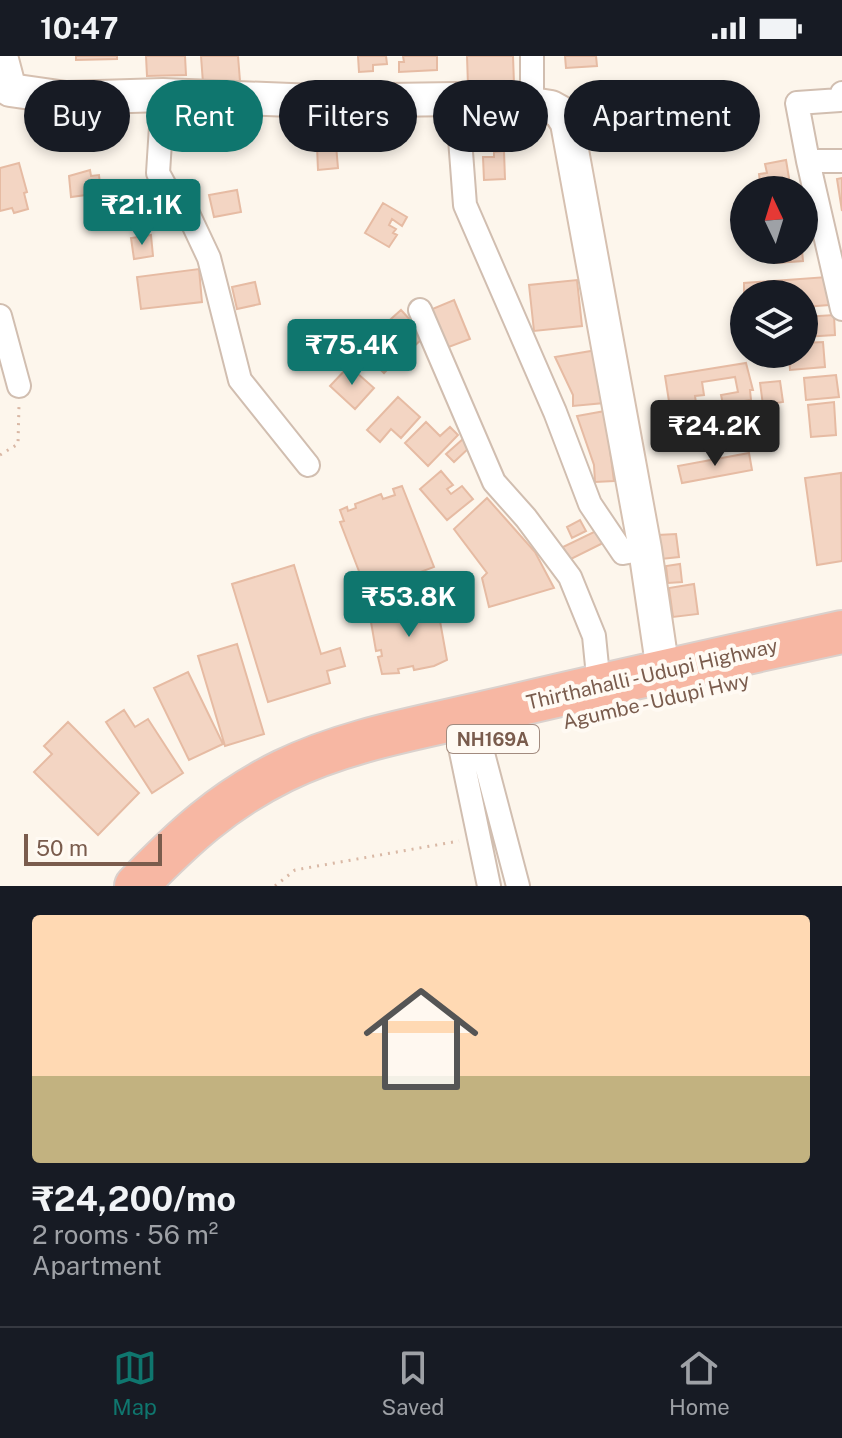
<!DOCTYPE html>
<meta charset="utf-8">
<style>
:root{--surface:#171b24;--page:#20242c;--text:#f1f3f6;--muted:#9ea1a6;--line:#363941;--accent:#0f766e}
body{margin:0;font-family:"Public Sans",sans-serif;background:var(--page);color:var(--text);height:100vh;display:flex;flex-direction:column;font-size:30px;white-space:nowrap}
*{box-sizing:border-box;margin:0}
p{font-size:26px;color:var(--muted)}
.icon{flex:none;width:44px;height:44px;fill:none;stroke:currentColor;stroke-width:2;stroke-linecap:round;stroke-linejoin:round}
.map{position:relative;height:830px;overflow:hidden}
.panel{display:flex;flex-direction:column;background:var(--surface);flex:1}
.panel>*{flex:none}
.hud{position:absolute;left:24px;top:24px;width:794px;height:72px;display:flex;gap:16px}
.needle{width:52px;rotate:356deg}
.controls{position:absolute;left:730px;top:120px;display:grid;gap:16px}
.controls a{display:grid;place-items:center;width:88px;height:88px;border-radius:50%;background:var(--surface);box-shadow:0 4px 12px #0003;font-size:40px}
.scale{position:absolute;left:24px;bottom:20px;width:138px;box-sizing:border-box;padding-left:8px;border:4px solid #7a5c4d;border-top:0;font-size:22px;line-height:28px;white-space:nowrap;color:#7a5c4d;-webkit-text-stroke:6px #fffaf3;paint-order:stroke}
.price{position:absolute;translate:-50% -68px;padding:0 18px;border-radius:8px;background:var(--accent);color:#fff;font-size:26px;line-height:52px;filter:drop-shadow(0 2px 4px #0008)}
.price::after{content:'';position:absolute;left:50%;top:48px;width:24px;height:18px;margin-left:-12px;background:inherit;clip-path:polygon(0 0,100% 0,50% 100%)}
.price.current{background:#222;color:#fff}
ul{padding:0;list-style:none}
li{display:grid;align-content:center;gap:16px;height:424px;padding:0 32px}
li span{display:grid;place-items:center;height:248px;border-radius:8px;color:#555}
li>.icon{margin-inline-start:auto}
span .icon{width:144px;height:144px;fill:#fffc;stroke-width:1}
li b{font-size:34px}
.pill{padding:0 28px;border-radius:36px;background:var(--surface);box-shadow:0 4px 12px #0003;font-size:28px;line-height:72px}
.pill.current{background:var(--accent);color:#fff}
.status{display:flex;justify-content:space-between;align-items:center;height:56px;padding:0 40px;background:var(--surface);direction:ltr}
.status svg{height:22px;fill:currentColor}
.tabs{display:flex;justify-content:space-around;align-items:center;height:112px;border-top:2px solid var(--line);background:var(--surface);font-size:22px;color:var(--muted)}
.tabs a{display:grid;justify-items:center;gap:4px}
.tabs .current{color:var(--accent)}
.map>svg:first-child{display:block}
</style>
<div class="status"><b>10:47</b><svg viewBox="0 0 49 12"><path d="M0 12V9h3v3zM5 12V6h3v6zM10 12V3h3v9zM15 12V0h3v12zM26 1h20v11H26zM47 4h2v5h-2z"/></svg></div>
<div class="map">
<svg width="842" height="830" viewBox="0 0 842 830">
<rect width="100%" height="100%" fill="#fdf6ec"/>
<path fill="#f3d5c3" stroke="#e6bba3" stroke-width="2" d="M76 0H117V3L76 4Z
M146 0H185L186 19 147 20Z
M201 0H238L240 25 203 27Z
M358 0H386L387 8 373 9V15L359 16Z
M403 0H437V14L399 16V6H404Z
M467 0H513L514 28 468 29Z
M565 0H596L597 10 566 12Z
M336 89 338 112 318 114 317 90Z
M504 95 505 123 484 124 483 101H494V96Z
M786 104 791 134H761L759 118 767 117 765 108Z
M19 107 27 136 24 137 28 153 14 157 12 152 0 155V112Z
M90 114 91 120 99 119 101 137 71 141 69 120Z
M842 122V155L837 123Z
M237 134 241 156 214 161 209 139Z
M383 147 407 161 402 170 392 163 389 169 396 173 393 177 397 179 389 191 365 177Z
M151 179 153 200 134 203 131 182Z
M776 194H802L803 205 777 207Z
M199 213 202 246 141 253 137 221Z
M827 221 829 249 804 251V238H744V227Z
M577 224 582 270 534 275 529 229Z
M255 226 260 248 237 253 232 231Z
M454 244 470 283 446 292 430 254Z
M401 254 425 280 407 297 382 271Z
M834 259 835 279 804 281V261Z
M380 275 403 297 384 317 361 295Z
M823 286 825 311 790 314 789 298H804V287Z
M597 294 604 347 573 350V339L555 301Z
M746 307 753 334H750L751 344 723 348 721 339 738 336 735 321 702 326 704 339 695 340 697 354 671 358 665 320Z
M349 310 374 332 355 353 330 330Z
M836 319 839 341 806 344 804 322Z
M780 325 783 346 763 349 760 327Z
M398 341 420 361 401 382 391 373 380 386 367 374Z
M834 346 836 379 811 381 808 349Z
M731 353 736 378 677 390 673 364Z
M605 355 614 425 595 426 594 409 577 360Z
M426 366 440 380 450 371 458 379 428 410 405 387Z
M463 383 470 391 454 406 446 398Z
M749 397 752 414 682 427 678 410Z
M441 415 453 429 447 433 451 438 462 430 473 443 447 464 420 433Z
M841 417 842 505 817 509 805 422Z
M402 430 434 511 367 536 340 466 344 465 340 454 347 451 348 455 356 452 355 448 381 438 383 443 395 439 393 433Z
M487 442 535 496 554 532 489 551 482 522 487 517 454 473Z
M580 464 586 475 572 482 567 471Z
M596 475 603 487 569 504 563 491Z
M676 478 679 501 661 503 658 479Z
M680 508 682 526 668 527 666 510Z
M294 509 321 598 340 592 345 610 327 615 330 627 268 646 232 528Z
M694 528 698 558 673 561 669 532Z
M418 547 420 553 435 551 438 554 447 604 434 610 414 614 413 610 398 613 399 617 382 618 378 601 382 600 381 594 376 595 371 566 379 562 378 557 389 554 391 559 401 557 400 551Z
M237 588 264 678 225 690 198 600Z
M188 616 223 688 189 704 154 632Z
M124 654 135 671 148 663 183 717 152 737 106 666Z
M68 666 139 737 98 779 34 716 52 698 44 690Z"/>
<g fill="none" stroke-linecap="round" stroke-linejoin="round">
<g stroke="#d1beb0" stroke-width="26">
<path id="street" d="M532 0V48
M842 37 840 44 797 47 808 105 842 253
M163 39 158 117 165 130 185 151 209 202 240 324 308 409
M457 43 465 149 555 356 590 448 623 497 645 493
M808 105H842
M420 254 494 426 526 462 570 521 594 580 599 630
M0 260 19 330
M480 686 518 830
M460 691 489 830"/>
</g>
<g stroke="#d6c0b0" stroke-width="36">
<path id="secondary" d="M1 0 10 34 66 42 163 39 316 45 457 43 532 48 551 51 560 56 567 67 645 493 663 615"/>
</g>
<g stroke="#dad1cd" stroke-width="46">
<path id="highway" d="M136 830C183 782 222 745 283 715 346 684 419 672 487 656 605 628 723 602 842 576"/>
</g>
<path stroke="#d9b8a5" stroke-width="3" stroke-dasharray="2 6" stroke-linecap="butt" d="M0 399 18 388 19 349
M275 830 295 814 459 785"/>
<use href="#street" stroke="#fff" stroke-width="22"/>
<use href="#secondary" stroke="#fff" stroke-width="32"/>
<use href="#highway" stroke="#f7b7a3" stroke-width="42"/>
</g>
<g text-anchor="middle" dominant-baseline="central" stroke-width="8" stroke-linejoin="round" paint-order="stroke">
<rect fill="#fffaf3" stroke="#a28b7f" stroke-width="2" x="447" y="669" width="92" height="28" rx="6"/>
<g font-size="18" font-weight="bold" fill="#7a5c4d">
<text x="493" y="683">NH169A</text>
</g>
<g font-size="20" fill="#7a5c4d" stroke="#fffaf3">
<text transform="translate(652 618) rotate(-13)">Thirthahalli - Udupi Highway</text>
<text transform="translate(656 645) rotate(-13)">Agumbe - Udupi Hwy</text>
</g>
</g>
</svg>
<div class="controls">
<a><svg class="needle" viewBox="-14 -14 28 28"><path d="M0-13l5 13h-10z" fill="#e53935"/><path d="M0 13l5-13h-10z" fill="#9ea1a6"/></svg></a>
<a><svg class="icon" aria-label="layers" viewBox="0 0 24 24"><path d="M12 4l9 5-9 5-9-5zM3 14l9 5 9-5"/></svg></a>
</div>
<div class="scale">50 m</div>
<b class="price" style="left:142px;top:191px">₹21.1K</b>
<b class="price" style="left:352px;top:331px">₹75.4K</b>
<b class="price current" style="left:715px;top:412px">₹24.2K</b>
<b class="price" style="left:409px;top:583px">₹53.8K</b>
<div class="hud">
<a class="pill">Buy</a>
<a class="pill current">Rent</a>
<a class="pill">Filters</a>
<a class="pill">New</a>
<a class="pill">Apartment</a>
</div>
</div>
<section class="panel">
<ul>
<li><span style="background:linear-gradient(#ffd9b3 65%,#c2b280 0)"><svg class="icon" aria-label="home" viewBox="0 0 24 24"><path d="M3 11l9-7 9 7M6 9v11h12V9"/></svg></span><div><b>₹24,200/mo</b><p>2 rooms · 56 m²</p><p>Apartment</p></div></li>
</ul>
</section>
<nav class="tabs">
<a class="current"><svg class="icon" aria-label="map" viewBox="0 0 24 24"><path d="M3 6l6-2 6 2 6-2v14l-6 2-6-2-6 2zM9 4v14M15 6v14"/></svg>Map</a>
<a><svg class="icon" aria-label="saved" viewBox="0 0 24 24"><path d="M7 4h10v16l-5-4-5 4z"/></svg>Saved</a>
<a><svg class="icon" aria-label="home" viewBox="0 0 24 24"><path d="M3 11l9-7 9 7M6 9v11h12V9"/></svg>Home</a>
</nav>
